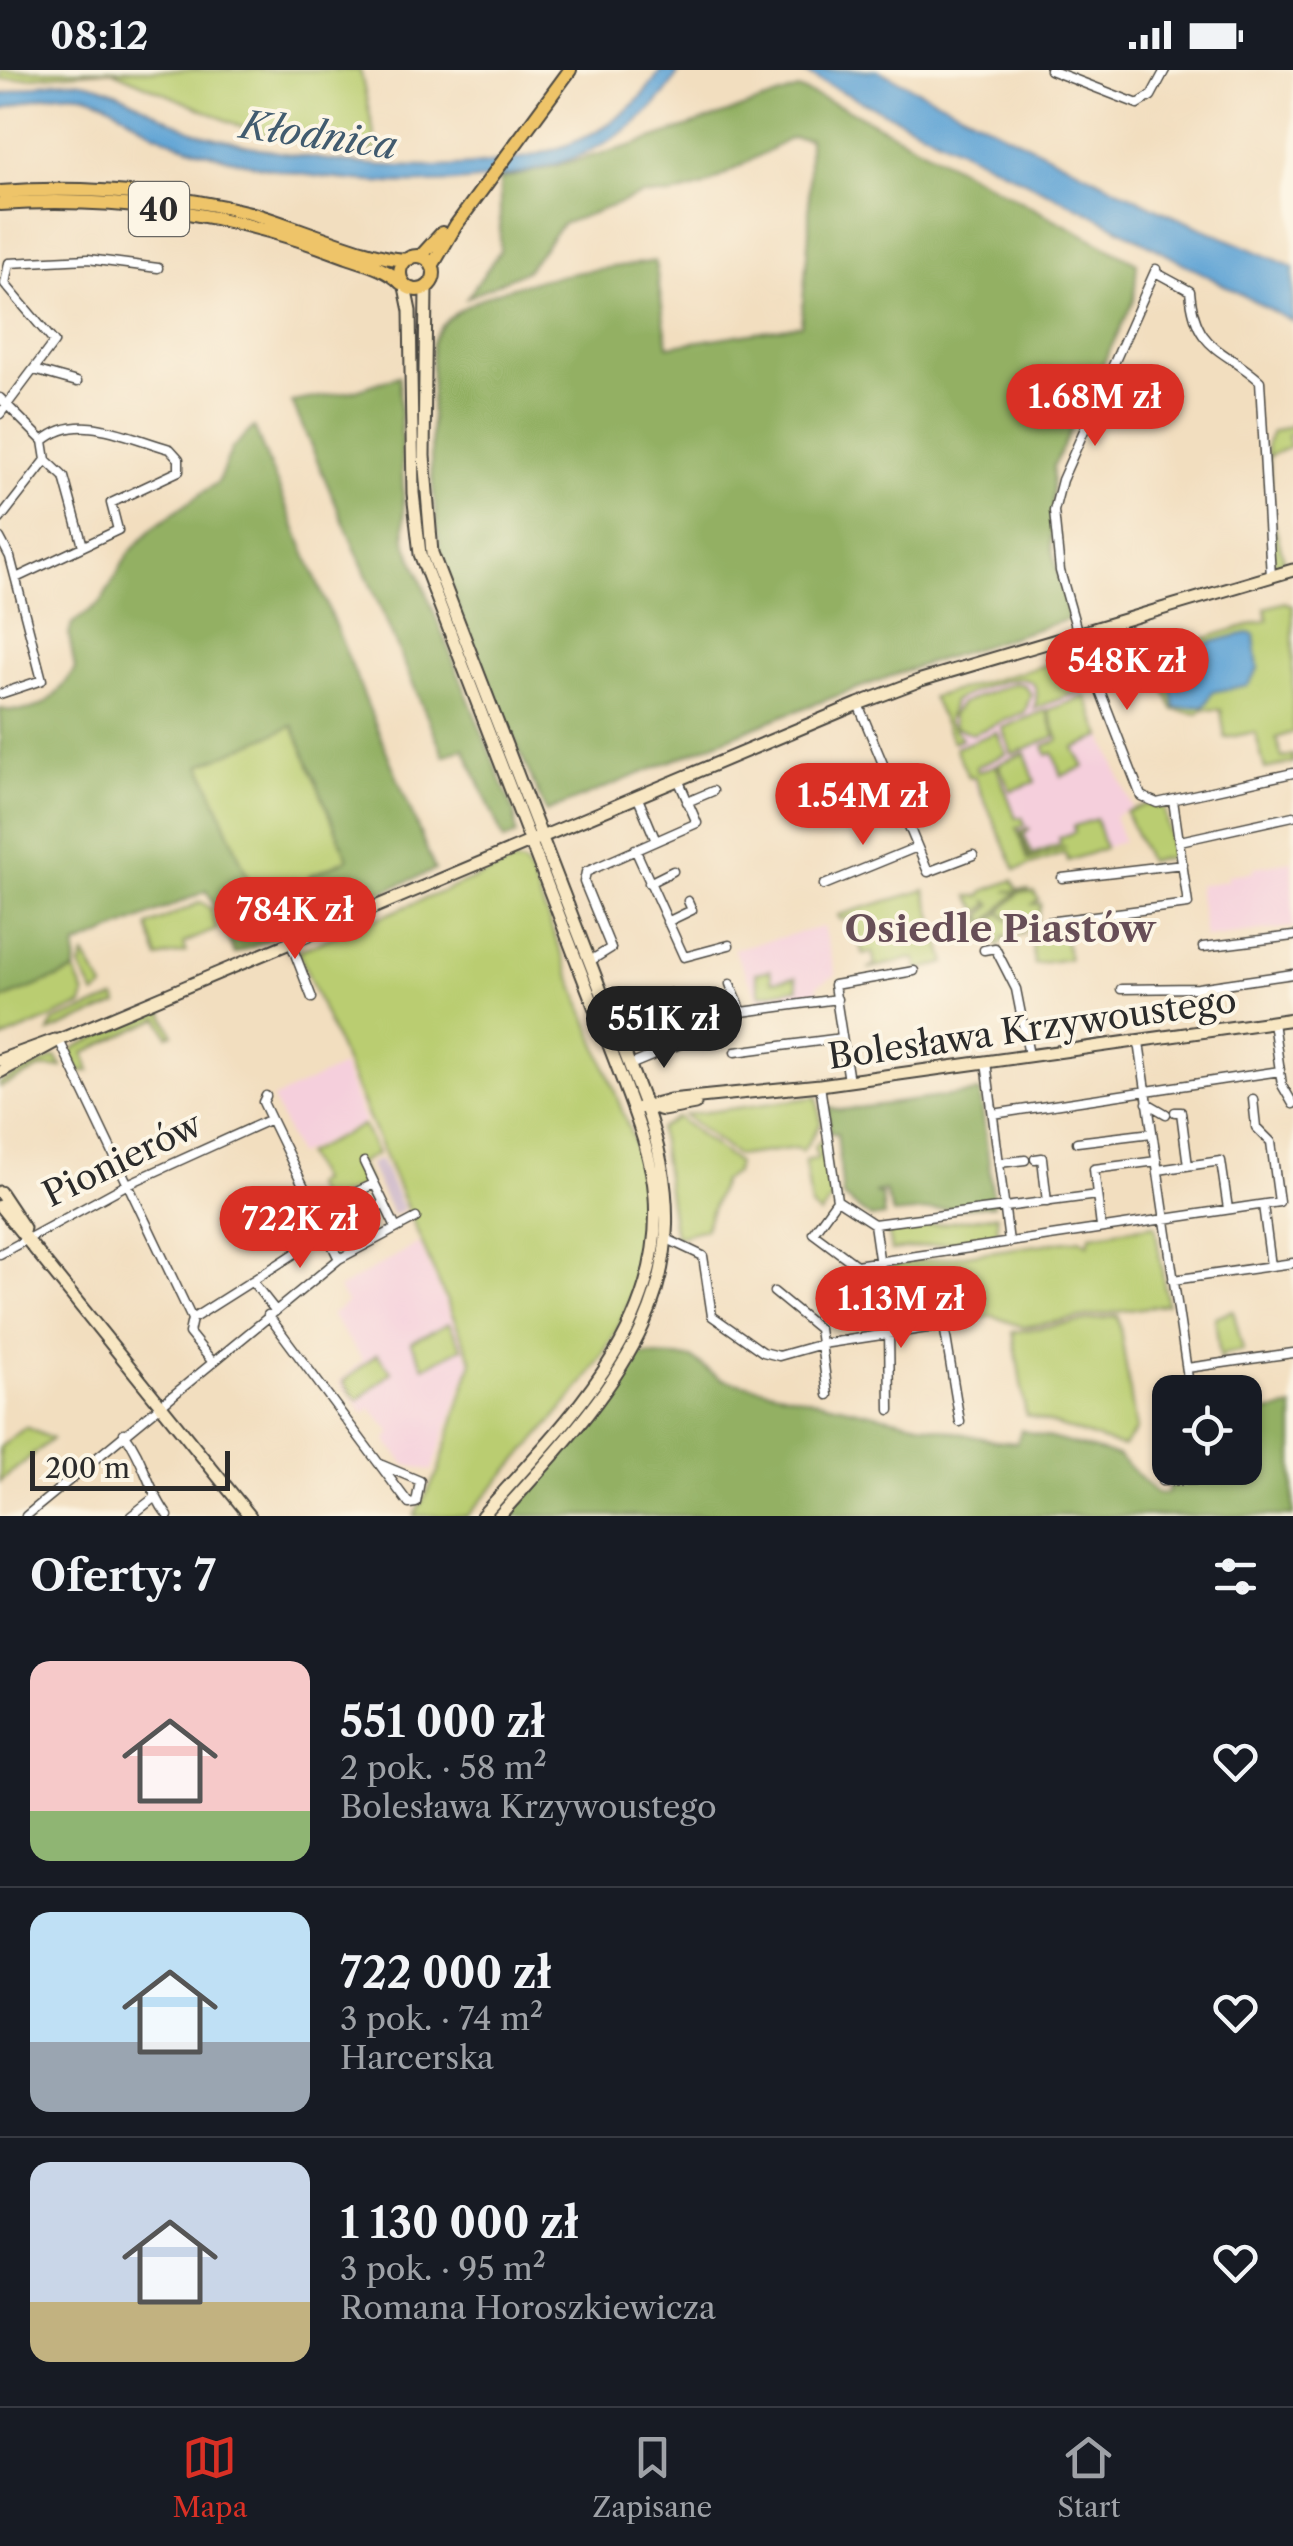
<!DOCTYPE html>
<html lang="pl">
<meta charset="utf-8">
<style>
:root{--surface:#171b24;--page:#242831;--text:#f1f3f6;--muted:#9ea1a6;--line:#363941;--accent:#d93025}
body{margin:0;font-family:"Libre Caslon Text",serif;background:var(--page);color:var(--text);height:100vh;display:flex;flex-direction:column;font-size:38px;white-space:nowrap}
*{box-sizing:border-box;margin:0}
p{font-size:32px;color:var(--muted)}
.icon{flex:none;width:55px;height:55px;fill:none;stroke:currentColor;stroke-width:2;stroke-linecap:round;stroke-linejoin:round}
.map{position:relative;height:1446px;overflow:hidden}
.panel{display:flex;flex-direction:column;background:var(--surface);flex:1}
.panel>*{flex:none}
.tools{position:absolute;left:1152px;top:1305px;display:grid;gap:20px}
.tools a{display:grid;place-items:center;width:110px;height:110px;border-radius:20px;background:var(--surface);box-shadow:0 2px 8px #0004;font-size:50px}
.scale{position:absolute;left:30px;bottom:25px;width:200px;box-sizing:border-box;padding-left:10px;border:5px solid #2b2b2b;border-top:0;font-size:28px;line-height:35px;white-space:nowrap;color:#2b2b2b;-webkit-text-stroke:8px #fcf5e5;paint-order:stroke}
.price{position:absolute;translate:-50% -85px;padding:0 22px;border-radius:35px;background:var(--accent);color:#fff;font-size:32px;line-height:65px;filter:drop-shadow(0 2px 5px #0008)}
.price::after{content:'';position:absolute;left:50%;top:60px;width:30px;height:22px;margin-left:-15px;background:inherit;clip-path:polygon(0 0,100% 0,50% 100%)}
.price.current{background:#222;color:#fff}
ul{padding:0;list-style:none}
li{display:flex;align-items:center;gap:30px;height:250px;padding:0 30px}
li+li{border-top:2px solid var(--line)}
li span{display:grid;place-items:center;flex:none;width:280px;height:200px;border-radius:20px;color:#555}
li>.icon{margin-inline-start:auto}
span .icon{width:120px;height:120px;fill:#fffc;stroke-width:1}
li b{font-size:42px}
h2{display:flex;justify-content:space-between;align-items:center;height:120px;padding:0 30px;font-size:42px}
.status{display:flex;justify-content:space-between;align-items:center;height:70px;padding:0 50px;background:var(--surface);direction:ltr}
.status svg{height:28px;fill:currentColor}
.tab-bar{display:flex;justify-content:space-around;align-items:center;height:140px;border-top:2px solid var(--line);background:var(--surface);font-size:28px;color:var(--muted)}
.tab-bar a{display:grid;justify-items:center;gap:5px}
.tab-bar .current{color:var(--accent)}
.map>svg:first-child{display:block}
</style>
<div class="status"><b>08:12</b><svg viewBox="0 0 49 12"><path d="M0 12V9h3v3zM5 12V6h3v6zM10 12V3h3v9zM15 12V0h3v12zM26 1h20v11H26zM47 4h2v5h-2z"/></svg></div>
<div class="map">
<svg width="1293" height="1446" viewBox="0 0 1293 1446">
<rect width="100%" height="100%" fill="#fcf5e5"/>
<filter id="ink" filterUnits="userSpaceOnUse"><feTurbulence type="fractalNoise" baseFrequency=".01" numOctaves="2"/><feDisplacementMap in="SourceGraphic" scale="20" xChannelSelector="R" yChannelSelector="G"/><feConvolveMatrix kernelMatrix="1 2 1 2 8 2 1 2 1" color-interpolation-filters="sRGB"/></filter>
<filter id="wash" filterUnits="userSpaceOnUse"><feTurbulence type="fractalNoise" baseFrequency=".0048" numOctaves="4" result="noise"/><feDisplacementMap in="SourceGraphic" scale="40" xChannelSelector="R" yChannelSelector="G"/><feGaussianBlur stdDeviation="2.25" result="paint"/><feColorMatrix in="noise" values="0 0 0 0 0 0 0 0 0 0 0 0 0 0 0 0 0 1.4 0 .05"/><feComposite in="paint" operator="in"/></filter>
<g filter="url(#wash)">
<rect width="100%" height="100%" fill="#f2debf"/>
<path fill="#f5cfdc" d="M1071 588 1078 589 1088 618 1084 620 1132 737 1114 746 1123 771 1068 791 1065 783 1016 800 932 627Z
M1292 791 1293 857 1205 868 1198 815 1227 811V805L1254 802V797Z
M823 857 836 905 817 915 818 923 760 931 733 879Z
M342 996 365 1052 297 1085 273 1029Z
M419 1173 470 1292 432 1401 405 1394 386 1370 392 1363 371 1338 364 1343 339 1312 363 1290 331 1245 347 1232 338 1219Z"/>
<path fill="#d1bdcc" d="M380 1089 404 1140 393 1145 369 1094Z"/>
<path fill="#bacd71" stroke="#727c4e" stroke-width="2.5" d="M0 0H360L378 81 305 73 254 62 111 0 0 10Z
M1293 355V363L1288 365 1290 377 1269 386 1272 446 1284 490 1274 497 1267 373 1272 362Z
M1285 532 1293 536V662L1276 668 1282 688 1293 685V693L1265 699 1255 662 1225 668 1221 640 1202 639 1199 644 1173 640 1161 609C1183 566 1224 563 1268 550L1265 538Z
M1071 588 1078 589 1088 618 1034 639C1052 582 973 622 953 631L948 652 962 668 953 672 932 627Z
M1014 613 1024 615 1031 624 1025 642 973 664 955 657 952 645 961 633Z
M311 625 393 816 341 834 254 876 171 685Z
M1086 626 1102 667 1074 678 1084 697 1061 706 1053 683 1047 685 1044 676 1059 670 1048 640Z
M1046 640 1056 666 1012 684 1002 658Z
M997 662 1006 684 976 697 978 702 996 695 1016 748 1022 747 1025 755 1017 758 1028 790 1066 777 1030 788 1020 761 1030 758 1024 764 1032 784 1061 774 1059 768 1075 762 1074 756 1096 749 1105 778 1068 791 1065 783 1016 800 974 707 969 708 955 678Z
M1025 683 1035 712 1011 721 998 694Z
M1147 734 1164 738 1173 787 1148 791 1126 742Z
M514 792 524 794 532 807 635 1074C679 1245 567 1331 467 1446H414L438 1402 472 1291 298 881Z
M1013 810 1017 819 1030 820 1006 821 1017 822 986 853 982 845 992 835 986 830 989 834 980 842 969 826H981L984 821Z
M925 820 946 893 918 900 916 889H909L868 899 875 894 872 882 863 884 851 847 840 850 838 845Z
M1020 822H1034L1039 830 1033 834H1041L1034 865 1000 842Z
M201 832 211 839 217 859 184 873 186 882 158 888 148 856Z
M1000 843 1024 864 1002 867 1006 868 998 876 996 869 987 870 986 866 972 872 984 857 980 859 977 849 980 846 989 862 987 855Z
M1063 860 1069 889 1034 894 1032 871Z
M84 885 104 918 95 925 80 897Z
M770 900 772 911 796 907 798 918 760 925 756 903Z
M75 901 85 925 82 935 0 970V930Z
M115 928 118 934 49 962 53 952Z
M162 940 173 964 168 966 159 948 84 983 90 1001H79L71 983 76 977Z
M56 987 62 997 42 998 0 1017V1012Z
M817 1027 821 1053 802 1082 797 1078 737 1086 684 1045Z
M677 1047 737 1093 735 1103 722 1111 705 1159 675 1167 659 1059Z
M363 1055 377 1084 359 1093 368 1112 322 1135 312 1115 319 1111 305 1084Z
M823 1069 832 1129 820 1145 811 1137 805 1091 818 1088 814 1077Z
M997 1145 998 1166 891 1181 888 1162Z
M1155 1155 1167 1234 1023 1257 993 1246 902 1259 893 1195 1081 1169 1088 1175 1090 1165Z
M1233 1240 1243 1280 1224 1284 1220 1290 1215 1247Z
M1118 1246 1136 1360 1123 1377 1026 1345 1013 1262Z
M449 1253 462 1278 424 1297 411 1272Z
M377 1284 392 1302 358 1330 343 1312Z
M26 1357 52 1369 0 1412V1377Z"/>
<path fill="#93b063" stroke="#5f6e47" stroke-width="2.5" d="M798 19 843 37 1137 193 1134 230 1053 397 1051 475 1069 549 916 597 782 646 546 742 461 546 440 486 431 399 432 274C452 210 598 201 655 191L668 276 801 255 809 162V69L791 68 704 116 672 125H642L562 154 527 200 467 228 500 181V110L631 76Z
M399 306 405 470 515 745 516 765 504 770 464 678 444 686 292 332 353 321Z
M254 357 435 800 326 845 309 806 348 789 293 656 201 695 255 825 294 810 312 851 235 884 207 821 76 876 75 901 0 930V639C38 646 55 631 75 599L69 565 72 554 101 532 129 483 154 457 218 412 232 378Z
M980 1022 994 1135 893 1144 885 1121 874 1123 882 1125 884 1146 871 1148 843 1127 837 1063H830L828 1038 841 1040Z
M637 1285 692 1288 721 1309 995 1371 1017 1373 1021 1360 1118 1386 1157 1424 1167 1423 1170 1414 1208 1410 1206 1398H1245V1346L1293 1337V1446H508L608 1333Z"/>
<path fill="#61a4d5" stroke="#466880" stroke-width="2.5" d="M661 0H680C602 143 350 124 219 86 194 79 170 72 148 59 127 47 106 28 81 24 52 21 27 31 0 40V25C26 18 55 8 82 12 127 19 164 54 208 66 335 100 580 135 661 0Z
M798 0H877L1164 142 1293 197V252L1086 141Z
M1248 563 1254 565 1258 599 1248 615 1212 622 1205 636 1175 638 1169 605C1187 575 1216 570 1248 563Z"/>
</g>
<g filter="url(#ink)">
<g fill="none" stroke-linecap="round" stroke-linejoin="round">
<g stroke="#494641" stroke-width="11">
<path id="street" d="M1050 0 1138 34 1151 26 1165 0
M1156 199 1062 410 1054 441 1060 501 1078 564 1141 726 1157 733 1293 703
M1155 202 1190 221C1195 281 1222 277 1260 311L1271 507
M34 300 77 312
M0 328 43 371
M0 344 54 272 5 214 9 193 88 189 158 198
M46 390 64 407 83 476
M0 449 46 390 43 371
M0 468 10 487 42 610 0 624
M16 508 118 460 111 433 179 401V389L170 379C129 368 79 340 43 371
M858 634 928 802 973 785
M637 726 656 771
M687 732 713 721
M1180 771 1293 746
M635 779 684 887 729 875
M1062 808 1183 794
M649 813 673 801
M824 815 917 777
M667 852 692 840 688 831
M1047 852 1188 834 1173 730
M290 871 312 928
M1203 877 1293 866
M984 880 995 878 1016 919 1029 985
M590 891 611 878 584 812 586 802 697 753 678 709
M730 914 742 942 837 929
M1121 919 1198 918 1293 904
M613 950 670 923
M1273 952 1282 1015 1293 1034
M59 970 192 1249 189 1263 211 1290
M1139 972 1190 1322
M735 982 842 968
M986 992 1009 1172
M630 995 683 973
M849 1011 834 915 914 901
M820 1015 837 1130 874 1154 889 1257 890 1340
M266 1026 263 1032 271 1049 339 1189
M1147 1033 1166 1044
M1175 1042H1181L1188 1096
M993 1044 1280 1001
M1077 1072 1152 1063
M1035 1089 1042 1088 1047 1132
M364 1092 396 1158
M999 1093 1025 1090
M1158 1100 1221 1091 1228 1139
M837 1130 813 1163 856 1195 1279 1132 1271 1072 1256 1057 1253 1029
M1263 1135 1271 1196
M315 1141 374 1114
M874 1154 1097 1125
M1101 1157 1094 1099 1157 1091
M667 1169 703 1186 712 1246 763 1282 779 1286 822 1274 974 1251
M0 1184 128 1114 271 1049
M1173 1210 1293 1193
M774 1222 819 1259 828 1325
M275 1240 252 1211 325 1164 384 1134
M268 1245 409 1434 416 1433 420 1411 382 1395
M192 1249 252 1211
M944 1255 960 1352
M1187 1298 1293 1283
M124 1363C144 1389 148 1420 168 1446
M1178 1398 1164 1401 1162 1411 1196 1410 1199 1398
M26 1446 339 1189 416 1148
M131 1446 154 1428"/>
</g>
<g stroke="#494641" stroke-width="15">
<path id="secondary" d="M405 217 410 241 413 423 420 484 622 1009C636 1047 652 1086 655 1127 664 1262 564 1353 482 1446
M426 218 424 386 432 483 645 1035C711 1220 615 1317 499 1446
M0 990 55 970
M0 1002 59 970 858 634 921 610 1293 500
M645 1035 663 1040 695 1034
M639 1038 670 1030 820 1015 1293 949
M0 1122 24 1158
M0 1136 250 1446"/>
</g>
<g stroke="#494641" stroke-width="16">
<path id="primary" d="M0 122C82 116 166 123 246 142 281 150 383 195 409 189
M0 134C118 126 236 144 347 187 364 193 388 199 401 213
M421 186 442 163
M400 203a17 17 0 1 1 34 0a17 17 0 1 1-34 0Z
M432 196 456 155 570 0"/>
</g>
<use href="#street" stroke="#fff" stroke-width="8"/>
<use href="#secondary" stroke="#f8e7c3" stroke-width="11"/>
<use href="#primary" stroke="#eec469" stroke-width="12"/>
</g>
</g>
<g text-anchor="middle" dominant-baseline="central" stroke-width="8" stroke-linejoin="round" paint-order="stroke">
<rect fill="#fcf5e5" stroke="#6a6863" stroke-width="2.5" x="129" y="112" width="60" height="54" rx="8"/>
<g font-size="32" font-weight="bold" fill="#2b2b2b">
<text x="159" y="139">40</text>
</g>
<g font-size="35" fill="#2b2b2b" stroke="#fcf5e5">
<text transform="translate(1032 958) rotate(-8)">Bolesława Krzywoustego</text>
<text transform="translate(122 1089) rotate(-26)">Pionierów</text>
</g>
<g font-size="38" font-style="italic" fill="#415b6f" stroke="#fcf5e5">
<text transform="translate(319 65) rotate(8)">Kłodnica</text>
</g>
<g font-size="38" font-weight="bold" fill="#674e57" stroke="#fcf5e5">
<text x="1000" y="858">Osiedle Piastów</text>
</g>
</g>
</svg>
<div class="tools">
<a><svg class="icon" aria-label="locate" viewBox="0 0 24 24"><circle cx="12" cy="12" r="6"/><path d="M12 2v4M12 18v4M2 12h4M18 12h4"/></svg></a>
</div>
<div class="scale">200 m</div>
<b class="price" style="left:1095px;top:379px">1.68M zł</b>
<b class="price" style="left:1127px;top:643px">548K zł</b>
<b class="price" style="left:863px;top:778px">1.54M zł</b>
<b class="price" style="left:295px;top:892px">784K zł</b>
<b class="price current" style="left:664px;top:1001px">551K zł</b>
<b class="price" style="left:300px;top:1201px">722K zł</b>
<b class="price" style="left:901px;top:1281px">1.13M zł</b>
</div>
<section class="panel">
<h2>Oferty: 7<svg class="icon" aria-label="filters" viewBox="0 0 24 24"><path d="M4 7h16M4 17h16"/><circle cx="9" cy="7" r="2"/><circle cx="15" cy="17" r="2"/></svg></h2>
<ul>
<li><span style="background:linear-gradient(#f6c9c9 75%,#8fb573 0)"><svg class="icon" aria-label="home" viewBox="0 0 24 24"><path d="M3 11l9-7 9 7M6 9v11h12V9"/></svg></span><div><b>551 000 zł</b><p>2 pok. · 58 m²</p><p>Bolesława Krzywoustego</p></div><svg class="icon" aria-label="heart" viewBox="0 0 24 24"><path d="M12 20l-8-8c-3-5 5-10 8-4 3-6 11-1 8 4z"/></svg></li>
<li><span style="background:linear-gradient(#bfe0f5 65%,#9aa5b1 0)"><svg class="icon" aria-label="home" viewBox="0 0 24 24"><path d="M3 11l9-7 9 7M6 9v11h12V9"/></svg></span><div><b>722 000 zł</b><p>3 pok. · 74 m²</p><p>Harcerska</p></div><svg class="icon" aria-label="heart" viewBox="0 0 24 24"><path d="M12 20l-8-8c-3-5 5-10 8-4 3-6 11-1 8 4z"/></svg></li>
<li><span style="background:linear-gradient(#c9d6e8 70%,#c2b280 0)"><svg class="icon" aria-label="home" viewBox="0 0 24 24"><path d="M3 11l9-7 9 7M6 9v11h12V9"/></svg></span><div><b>1 130 000 zł</b><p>3 pok. · 95 m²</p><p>Romana Horoszkiewicza</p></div><svg class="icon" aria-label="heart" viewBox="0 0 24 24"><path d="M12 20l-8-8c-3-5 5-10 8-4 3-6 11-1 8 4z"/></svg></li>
</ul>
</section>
<nav class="tab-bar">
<a class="current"><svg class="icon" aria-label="map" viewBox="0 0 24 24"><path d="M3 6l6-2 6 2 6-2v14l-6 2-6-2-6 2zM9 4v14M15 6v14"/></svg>Mapa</a>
<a><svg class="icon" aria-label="saved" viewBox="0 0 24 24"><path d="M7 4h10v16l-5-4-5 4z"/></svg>Zapisane</a>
<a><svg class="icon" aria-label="home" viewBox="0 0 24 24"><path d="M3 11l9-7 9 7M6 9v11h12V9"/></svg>Start</a>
</nav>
